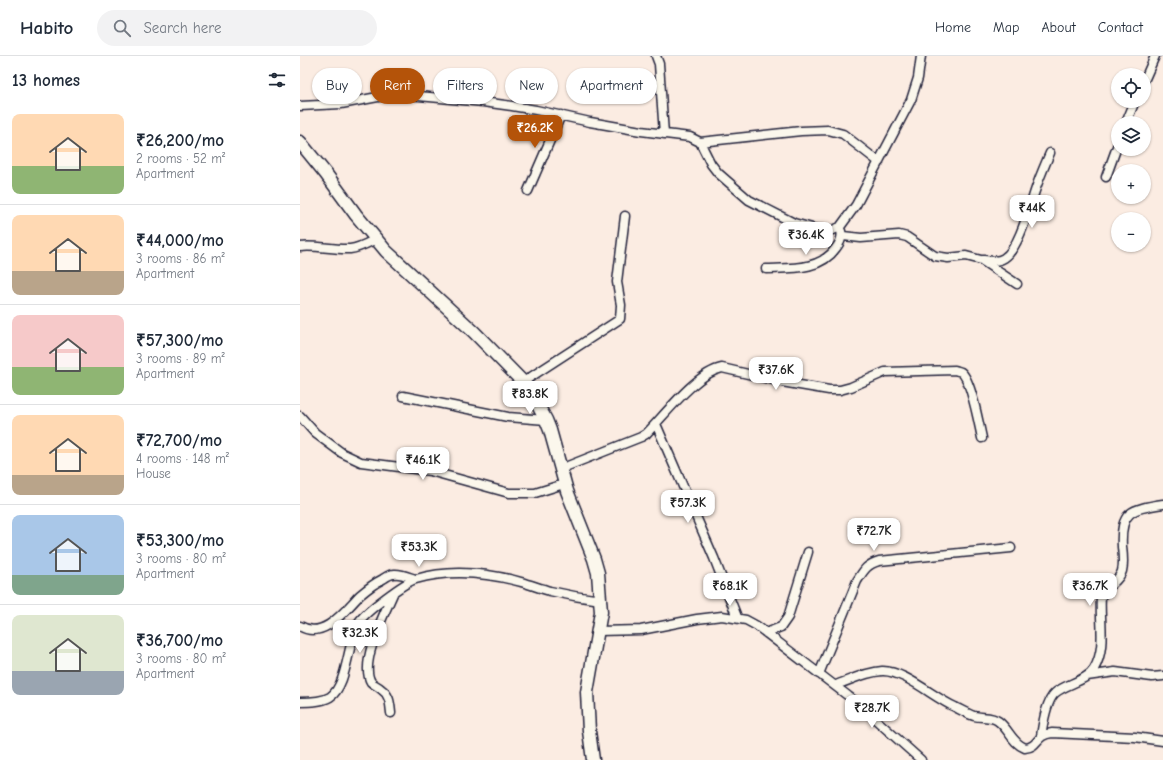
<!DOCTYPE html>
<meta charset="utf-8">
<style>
:root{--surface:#fff;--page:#f2f2f3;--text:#1f2937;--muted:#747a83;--line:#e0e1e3;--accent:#b45309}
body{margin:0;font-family:"Comic Neue",sans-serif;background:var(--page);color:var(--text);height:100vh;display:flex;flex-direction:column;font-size:15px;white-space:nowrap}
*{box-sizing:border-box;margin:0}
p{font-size:13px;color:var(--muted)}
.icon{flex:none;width:22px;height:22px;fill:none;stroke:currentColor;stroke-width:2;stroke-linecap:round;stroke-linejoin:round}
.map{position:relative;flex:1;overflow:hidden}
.drawer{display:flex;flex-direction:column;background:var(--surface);width:300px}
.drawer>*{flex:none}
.hud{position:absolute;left:12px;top:12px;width:380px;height:36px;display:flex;gap:8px}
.controls{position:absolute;left:811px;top:12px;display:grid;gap:8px}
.controls a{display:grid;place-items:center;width:40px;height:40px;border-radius:50%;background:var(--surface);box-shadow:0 1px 3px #0004;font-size:20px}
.price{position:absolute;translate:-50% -34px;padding:0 9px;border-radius:8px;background:#fff;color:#222;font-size:13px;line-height:26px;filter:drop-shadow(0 1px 2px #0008)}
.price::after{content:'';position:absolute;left:50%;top:24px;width:12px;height:9px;margin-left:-6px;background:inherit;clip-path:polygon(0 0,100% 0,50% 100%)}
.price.selected{background:var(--accent);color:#fff}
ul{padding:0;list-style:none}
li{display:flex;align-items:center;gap:12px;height:100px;padding:0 12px}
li+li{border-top:1px solid var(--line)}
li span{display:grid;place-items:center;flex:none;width:112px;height:80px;border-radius:8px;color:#555}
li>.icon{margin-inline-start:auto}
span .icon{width:48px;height:48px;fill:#fffc;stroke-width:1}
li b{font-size:17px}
h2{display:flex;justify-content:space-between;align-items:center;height:48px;padding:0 12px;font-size:17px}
.chip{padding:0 14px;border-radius:18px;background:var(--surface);box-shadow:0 1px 3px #0004;font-size:14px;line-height:36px}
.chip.selected{background:var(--accent);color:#fff}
header{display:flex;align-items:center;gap:24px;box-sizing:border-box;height:56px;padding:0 20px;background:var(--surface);border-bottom:1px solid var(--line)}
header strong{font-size:19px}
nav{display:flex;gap:22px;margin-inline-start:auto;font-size:14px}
.search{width:280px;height:36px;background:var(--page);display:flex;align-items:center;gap:10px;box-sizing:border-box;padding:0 14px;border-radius:22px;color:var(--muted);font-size:15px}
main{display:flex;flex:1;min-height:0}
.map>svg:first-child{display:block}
</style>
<header>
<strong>Habito</strong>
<div class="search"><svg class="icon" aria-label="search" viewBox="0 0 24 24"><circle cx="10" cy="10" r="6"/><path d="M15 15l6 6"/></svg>Search here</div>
<nav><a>Home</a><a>Map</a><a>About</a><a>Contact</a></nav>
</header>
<main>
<section class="drawer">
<h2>13 homes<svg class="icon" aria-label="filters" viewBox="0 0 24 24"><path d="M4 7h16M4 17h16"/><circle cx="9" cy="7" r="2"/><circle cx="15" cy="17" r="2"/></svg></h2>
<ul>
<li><span style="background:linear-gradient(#ffd9b3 65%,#8fb573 0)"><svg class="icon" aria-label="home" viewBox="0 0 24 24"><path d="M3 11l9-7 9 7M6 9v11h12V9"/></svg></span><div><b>₹26,200/mo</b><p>2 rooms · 52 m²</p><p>Apartment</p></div></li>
<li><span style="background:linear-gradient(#ffd9b3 70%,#b9a48a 0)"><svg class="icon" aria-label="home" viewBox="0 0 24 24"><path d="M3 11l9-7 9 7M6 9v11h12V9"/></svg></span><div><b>₹44,000/mo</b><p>3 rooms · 86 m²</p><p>Apartment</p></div></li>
<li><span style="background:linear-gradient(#f6c9c9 65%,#8fb573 0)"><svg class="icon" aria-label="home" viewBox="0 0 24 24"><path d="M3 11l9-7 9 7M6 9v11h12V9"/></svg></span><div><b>₹57,300/mo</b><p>3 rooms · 89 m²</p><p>Apartment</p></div></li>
<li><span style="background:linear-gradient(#ffd9b3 75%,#b9a48a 0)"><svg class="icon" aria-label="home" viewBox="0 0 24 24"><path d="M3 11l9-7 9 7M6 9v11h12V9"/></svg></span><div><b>₹72,700/mo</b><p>4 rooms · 148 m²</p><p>House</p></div></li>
<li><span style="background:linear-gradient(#a9c7e8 75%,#7fa58c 0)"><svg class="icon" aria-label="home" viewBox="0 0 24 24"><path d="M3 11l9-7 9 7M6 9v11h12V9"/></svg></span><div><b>₹53,300/mo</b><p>3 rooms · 80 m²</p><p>Apartment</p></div></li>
<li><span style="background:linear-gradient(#dfe7d0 70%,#9aa5b1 0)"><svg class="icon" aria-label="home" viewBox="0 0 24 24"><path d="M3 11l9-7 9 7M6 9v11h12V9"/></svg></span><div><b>₹36,700/mo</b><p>3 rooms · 80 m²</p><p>Apartment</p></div></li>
</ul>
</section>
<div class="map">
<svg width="863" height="704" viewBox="0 0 863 704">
<rect width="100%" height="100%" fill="#fbece2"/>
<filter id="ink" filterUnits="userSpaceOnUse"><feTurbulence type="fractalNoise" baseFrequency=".025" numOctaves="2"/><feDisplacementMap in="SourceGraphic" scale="8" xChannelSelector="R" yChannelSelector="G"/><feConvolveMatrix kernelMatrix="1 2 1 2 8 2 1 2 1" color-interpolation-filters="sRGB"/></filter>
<g filter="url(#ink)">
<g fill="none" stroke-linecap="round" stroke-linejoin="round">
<g stroke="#22223b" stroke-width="11">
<path id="street" d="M356 0 359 8 364 78
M844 25 855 0
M0 50 41 48 83 40 108 39 183 46 212 50 236 54 290 66 341 75 390 81 400 86 411 108 418 117 449 144 494 167 516 173 533 174 540 171 556 149 611 44 618 22 621 0
M826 67 835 45
M400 86 501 75 528 74 543 78 579 106
M806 121 818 88
M228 135 261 59
M543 180 561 182 599 179 607 181 635 200 648 202 666 200 681 204 717 228
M0 191C17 189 33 194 50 193 59 192 68 187 76 183
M683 204C691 205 698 206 704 202 719 193 730 149 736 132 740 120 745 109 750 97
M466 213C490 212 520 215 536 192 540 187 543 182 541 175
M223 326 320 263 321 249 317 226 325 160
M103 340 208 361 246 364
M0 360 15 377 42 397 61 406 130 415 209 437H235L264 428
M356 368 414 502 437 561
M260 413 341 381 346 378C365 359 396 317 422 312L482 326 529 334H540L551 331 585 316 655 314C657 315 659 315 661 316 671 323 679 369 682 382
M0 570C24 585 46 553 60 539 67 533 75 527 83 523 86 521 90 518 94 518 101 517 109 521 115 523
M298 575 341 574 397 563 422 560 446 564 457 570 556 646 621 704
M466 577 481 571 488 561 508 496
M519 618 557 525C564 514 566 509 579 505L711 492
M787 620 815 616 852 621 863 620
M536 629C550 624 566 616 582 615 604 614 634 642 655 651 661 654 668 658 674 660 682 662 692 660 698 665 709 673 712 687 725 692 739 691 735 679 752 677L835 681 863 685
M0 646C9 646 21 646 30 641 48 629 47 586 59 566 65 556 105 526 116 523 150 513 188 517 221 526 231 529 240 532 250 535 267 539 284 542 301 544
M91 657C90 648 90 639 81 633 78 630 74 629 71 626 59 607 85 556 93 538
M741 680C743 668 746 645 755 637 765 628 787 625 794 613 807 591 799 564 801 541 806 530 819 526 822 515 824 507 823 499 822 491 820 455 831 453 863 448"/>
</g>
<g stroke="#22223b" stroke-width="15">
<path id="secondary" d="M0 86 26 118 56 159 86 195 174 276 220 323 229 333 246 364 250 374 267 435 294 503 298 517 301 556 287 636 289 675 293 704"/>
</g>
<use href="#street" stroke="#fbf7ec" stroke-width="8"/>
<use href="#secondary" stroke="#fbf7ec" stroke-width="12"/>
</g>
</g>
</svg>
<div class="controls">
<a><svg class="icon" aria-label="locate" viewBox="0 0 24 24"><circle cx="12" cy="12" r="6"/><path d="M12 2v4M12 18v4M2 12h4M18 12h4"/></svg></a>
<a><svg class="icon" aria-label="layers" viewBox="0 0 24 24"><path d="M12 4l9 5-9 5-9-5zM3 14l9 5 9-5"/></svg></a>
<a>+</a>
<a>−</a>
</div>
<b class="price selected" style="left:235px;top:93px">₹26.2K</b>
<b class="price" style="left:732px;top:173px">₹44K</b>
<b class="price" style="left:506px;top:200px">₹36.4K</b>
<b class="price" style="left:476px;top:335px">₹37.6K</b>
<b class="price" style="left:230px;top:359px">₹83.8K</b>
<b class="price" style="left:123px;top:425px">₹46.1K</b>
<b class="price" style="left:388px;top:468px">₹57.3K</b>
<b class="price" style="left:574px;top:496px">₹72.7K</b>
<b class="price" style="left:119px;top:512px">₹53.3K</b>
<b class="price" style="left:430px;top:551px">₹68.1K</b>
<b class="price" style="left:790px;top:551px">₹36.7K</b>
<b class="price" style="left:60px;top:598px">₹32.3K</b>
<b class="price" style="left:572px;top:673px">₹28.7K</b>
<div class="hud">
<a class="chip">Buy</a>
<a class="chip selected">Rent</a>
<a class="chip">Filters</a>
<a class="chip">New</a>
<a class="chip">Apartment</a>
</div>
</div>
</main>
